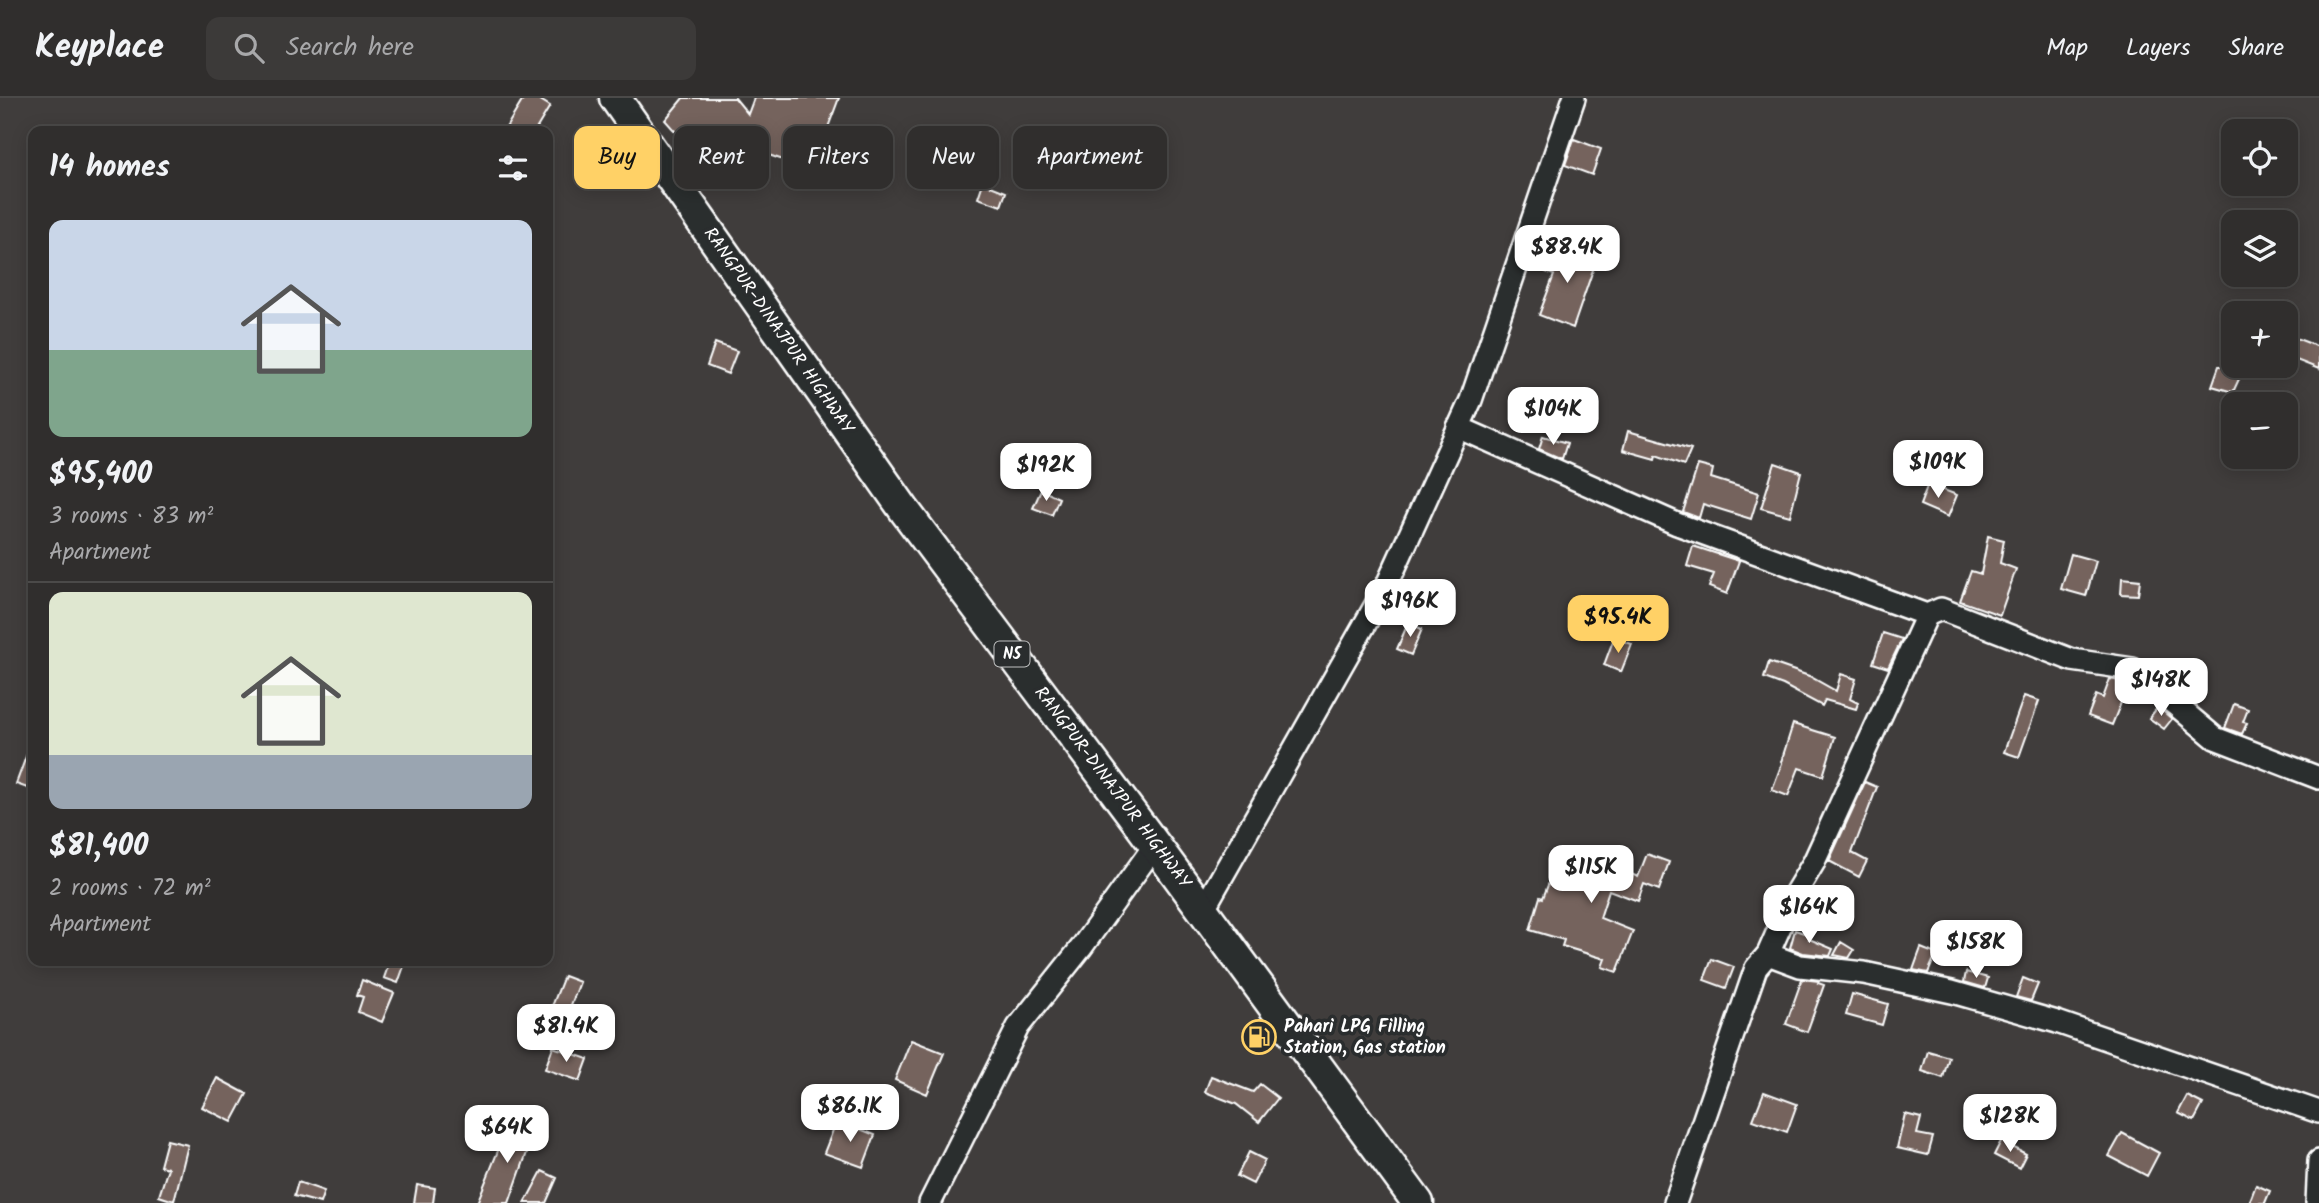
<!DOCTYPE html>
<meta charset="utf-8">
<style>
:root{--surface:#302e2d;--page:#3c3a39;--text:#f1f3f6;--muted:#a8a8aa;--line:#4b4a49;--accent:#ffd166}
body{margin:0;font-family:Kalam,sans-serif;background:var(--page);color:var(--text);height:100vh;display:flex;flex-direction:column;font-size:26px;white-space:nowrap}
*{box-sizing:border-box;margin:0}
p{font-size:23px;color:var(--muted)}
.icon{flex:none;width:38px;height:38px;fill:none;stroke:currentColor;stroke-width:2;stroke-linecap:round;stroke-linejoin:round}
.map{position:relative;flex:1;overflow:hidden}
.sheet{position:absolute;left:28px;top:28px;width:525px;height:840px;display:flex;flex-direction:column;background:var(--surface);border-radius:14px;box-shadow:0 4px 18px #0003,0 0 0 2px var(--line)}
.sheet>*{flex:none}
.hud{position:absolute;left:574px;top:28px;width:665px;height:63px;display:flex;gap:14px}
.buttons{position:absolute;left:2221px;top:21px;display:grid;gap:14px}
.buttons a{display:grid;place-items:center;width:77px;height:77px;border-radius:14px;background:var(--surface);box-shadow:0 4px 18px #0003,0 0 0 2px var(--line);font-size:35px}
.price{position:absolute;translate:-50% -60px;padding:0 16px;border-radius:14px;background:#fff;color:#222;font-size:23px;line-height:46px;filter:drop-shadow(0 2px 4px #0008)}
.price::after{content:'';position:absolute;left:50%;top:42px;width:21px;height:16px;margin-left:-10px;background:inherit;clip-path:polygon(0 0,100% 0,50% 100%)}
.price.current{background:var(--accent);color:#111}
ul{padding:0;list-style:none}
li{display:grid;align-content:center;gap:14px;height:371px;padding:0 21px}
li+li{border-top:2px solid var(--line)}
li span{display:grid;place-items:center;height:217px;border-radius:14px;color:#555}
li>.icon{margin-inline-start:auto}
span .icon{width:126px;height:126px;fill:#fffc;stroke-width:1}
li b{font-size:30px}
h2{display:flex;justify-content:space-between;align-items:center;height:84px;padding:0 21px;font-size:30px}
.chip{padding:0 24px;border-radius:14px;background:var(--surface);box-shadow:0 4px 18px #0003,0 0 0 2px var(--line);font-size:24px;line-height:63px}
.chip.current{background:var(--accent);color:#111}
header{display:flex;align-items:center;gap:42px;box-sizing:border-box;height:98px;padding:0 35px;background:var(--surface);border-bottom:2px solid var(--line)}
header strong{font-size:33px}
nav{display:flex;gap:38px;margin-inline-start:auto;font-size:24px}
.search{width:490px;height:63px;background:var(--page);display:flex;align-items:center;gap:18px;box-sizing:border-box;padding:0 24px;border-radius:14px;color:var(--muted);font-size:26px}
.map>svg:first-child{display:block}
</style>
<header>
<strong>Keyplace</strong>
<div class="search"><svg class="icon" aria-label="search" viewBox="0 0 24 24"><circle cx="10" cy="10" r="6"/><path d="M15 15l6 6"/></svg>Search here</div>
<nav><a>Map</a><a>Layers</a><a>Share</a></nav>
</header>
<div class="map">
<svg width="2319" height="1105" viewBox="0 0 2319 1105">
<rect width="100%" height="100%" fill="#403d3c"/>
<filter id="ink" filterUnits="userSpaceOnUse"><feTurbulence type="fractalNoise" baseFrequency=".0143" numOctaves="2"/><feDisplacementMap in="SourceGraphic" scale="14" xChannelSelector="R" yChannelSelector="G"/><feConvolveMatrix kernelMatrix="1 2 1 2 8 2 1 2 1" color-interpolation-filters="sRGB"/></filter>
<g filter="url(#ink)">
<path fill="#75635d" stroke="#fff" stroke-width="2" d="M524 0H537L550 8 535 33H504Z
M683 0H735L748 16 754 0H839L812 72 717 39 699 60 665 22Z
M1574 41 1601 51 1592 77 1565 67Z
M983 85 1006 94 1001 108 978 100Z
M1557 145 1597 160 1573 230 1539 217 1554 177 1546 174Z
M2293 239 2319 249V271L2286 258Z
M715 245 737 253 728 276 707 268Z
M2219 268H2245L2233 294 2212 288Z
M1628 333 1691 351 1684 367 1656 357 1655 361 1623 352Z
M1543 338 1567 345 1562 361 1539 351Z
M1775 365 1801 374 1790 418 1761 410Z
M1698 367 1713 371 1711 380 1759 395 1751 421 1703 406 1699 420 1683 414Z
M1928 386 1957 397 1948 419 1920 407Z
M1041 392 1059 400 1052 417 1033 410Z
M1988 438 2004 442 2000 465 2016 471 2000 517 1960 503 1971 473 1981 476Z
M1693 448 1739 463 1727 496 1709 489 1714 476 1687 468Z
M2071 456 2096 463 2086 498 2061 491Z
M2122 480 2140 482 2138 497 2121 496Z
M1395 499 1405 503 1399 519 1387 514Z
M1408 525 1422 531 1411 557 1397 551Z
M1883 535 1902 541 1888 570 1873 565Z
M1614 540 1632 546 1621 574 1604 567Z
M1769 564 1809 578 1836 593 1841 576 1856 581 1850 601 1858 605 1856 611 1825 602 1822 608 1783 587 1764 580Z
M2110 581 2129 585 2112 627 2088 618 2096 597 2103 600Z
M2024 598 2039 603 2019 659 2004 654Z
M2234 606 2248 611 2243 624 2247 625 2242 636 2225 630Z
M2158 609 2172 621 2164 631 2149 620Z
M1793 626 1835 639 1823 678 1799 670 1788 698 1772 692 1782 665 1781 664Z
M31 645 33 646V692L16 686Z
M1865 684 1877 689 1852 755 1867 763 1859 779 1829 763Z
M1561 753 1617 775 1619 771 1638 779 1647 756 1669 764 1659 792 1644 786 1638 803 1609 792 1600 820 1633 833 1617 874 1602 869 1605 861 1562 848 1564 842 1530 832 1540 799 1543 800Z
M1795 832 1810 837 1809 841 1833 851 1830 858 1803 855 1790 850Z
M1841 844 1854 852 1849 860 1834 857Z
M1921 850 1936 856 1928 875 1913 872Z
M1712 861 1734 869 1726 890 1704 882Z
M390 863 404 868 398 885 384 880Z
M1966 874 1988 880 1985 890 1964 884Z
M564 878 580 884 567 917 551 911Z
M2023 880 2038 886 2031 903 2016 899Z
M1802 881 1819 883 1818 885 1824 887 1807 934 1786 926Z
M362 882 394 895 382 924 358 914 363 899 357 897Z
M1852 896 1888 906 1882 927 1846 917Z
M911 942 944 955 927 996 895 982Z
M553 949 588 961 580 983 545 971Z
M1928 953 1949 959 1943 980 1922 973Z
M1211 978 1253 994 1260 986 1278 1000 1259 1024 1236 1006 1205 994Z
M217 980 247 996 232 1024 202 1009Z
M1764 994 1797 1006 1787 1034 1753 1022Z
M2019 997 2034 1001 2030 1017 2015 1012Z
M2187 998 2203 1006 2194 1023 2178 1015Z
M1905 1016 1921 1020 1917 1036 1933 1039 1928 1057 1897 1050Z
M837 1022 875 1037 863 1069 824 1055Z
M510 1023 535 1032 509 1105H477Z
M2122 1035 2159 1055 2147 1078 2109 1058Z
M167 1042 188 1047 174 1103 159 1098 168 1070 160 1068Z
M2001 1043 2026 1056 2019 1070 1994 1057Z
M1249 1054 1265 1062 1253 1086 1237 1078Z
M542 1073 557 1080 546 1105H525Z
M298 1084 324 1093 320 1105 294 1098Z
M417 1087 435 1090 433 1105H414Z
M2256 1087 2270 1093 2265 1105H2249Z"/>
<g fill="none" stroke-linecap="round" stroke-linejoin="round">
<g stroke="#fff" stroke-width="26">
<path id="minor" d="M1458 329 1677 426 1927 517 1941 511 2072 562 2133 571 2215 640 2319 680
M1203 812 1386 489 1471 302 1574 0
M1768 856 1793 799 1814 764 1927 517
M930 1105 1018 929 1081 850 1155 747
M1675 1105 1756 870 1768 856 1800 868 1864 875 1952 894 2057 924 2319 1014
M2317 1105 2319 1063"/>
</g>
<g stroke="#fff" stroke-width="35">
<path id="highway" d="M615 0 905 413 1155 747 1418 1105"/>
</g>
<use href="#minor" stroke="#2a2d2e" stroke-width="21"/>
<use href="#highway" stroke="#2a2d2e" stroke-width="30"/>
</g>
</g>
<defs>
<g id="fuel-ring" transform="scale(1.75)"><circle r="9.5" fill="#2a2d2e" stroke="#ffd166" stroke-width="1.5"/><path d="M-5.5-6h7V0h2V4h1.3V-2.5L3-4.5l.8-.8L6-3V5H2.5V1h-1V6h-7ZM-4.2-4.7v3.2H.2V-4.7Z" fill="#ffd166"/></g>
</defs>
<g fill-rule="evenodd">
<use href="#fuel-ring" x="1259" y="939"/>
</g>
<g text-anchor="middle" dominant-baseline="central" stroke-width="7" stroke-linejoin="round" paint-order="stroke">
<rect fill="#2a2d2e" stroke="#bfc0c0" stroke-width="2" x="994.5" y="543.5" width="35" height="25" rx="5"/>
<g font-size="16" font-weight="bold" fill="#fff">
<text x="1012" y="556">N5</text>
</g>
<g font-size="18" fill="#fff" stroke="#2a2d2e">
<text transform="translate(778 233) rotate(55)">RANGPUR-DINAJPUR HIGHWAY</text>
<text transform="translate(1112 690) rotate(53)">RANGPUR-DINAJPUR HIGHWAY</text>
</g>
<g font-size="18" font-weight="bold" fill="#fff" stroke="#2a2d2e" text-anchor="start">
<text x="1284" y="929">Pahari LPG Filling<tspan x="1284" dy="21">Station, Gas station</tspan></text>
</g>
</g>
</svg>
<div class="buttons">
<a><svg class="icon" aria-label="locate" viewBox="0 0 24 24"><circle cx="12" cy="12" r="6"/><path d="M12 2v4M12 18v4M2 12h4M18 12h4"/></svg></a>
<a><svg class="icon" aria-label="layers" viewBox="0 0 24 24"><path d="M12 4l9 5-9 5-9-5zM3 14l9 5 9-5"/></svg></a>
<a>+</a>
<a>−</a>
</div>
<b class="price" style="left:1567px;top:187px">$88.4K</b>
<b class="price" style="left:1553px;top:349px">$104K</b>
<b class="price" style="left:1938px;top:402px">$109K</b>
<b class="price" style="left:1046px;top:405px">$192K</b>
<b class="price" style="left:1410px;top:541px">$196K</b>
<b class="price current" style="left:1618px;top:557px">$95.4K</b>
<b class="price" style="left:2161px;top:620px">$148K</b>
<b class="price" style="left:1591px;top:807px">$115K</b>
<b class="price" style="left:1809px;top:847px">$164K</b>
<b class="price" style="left:1976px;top:882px">$158K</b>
<b class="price" style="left:566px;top:966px">$81.4K</b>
<b class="price" style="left:850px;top:1046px">$86.1K</b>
<b class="price" style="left:2010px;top:1056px">$128K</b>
<b class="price" style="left:507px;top:1067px">$64K</b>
<div class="hud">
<a class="chip current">Buy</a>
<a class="chip">Rent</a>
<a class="chip">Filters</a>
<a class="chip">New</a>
<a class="chip">Apartment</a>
</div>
<section class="sheet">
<h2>14 homes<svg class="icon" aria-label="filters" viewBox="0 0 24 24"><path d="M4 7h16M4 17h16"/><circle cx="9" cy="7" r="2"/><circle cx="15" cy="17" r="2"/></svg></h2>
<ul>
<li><span style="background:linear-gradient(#c9d6e8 60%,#7fa58c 0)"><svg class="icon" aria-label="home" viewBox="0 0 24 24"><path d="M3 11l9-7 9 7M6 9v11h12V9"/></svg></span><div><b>$95,400</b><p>3 rooms · 83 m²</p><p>Apartment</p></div></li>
<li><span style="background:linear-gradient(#dfe7d0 75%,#9aa5b1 0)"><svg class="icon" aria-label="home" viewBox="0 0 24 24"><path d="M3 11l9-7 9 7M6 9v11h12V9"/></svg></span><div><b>$81,400</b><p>2 rooms · 72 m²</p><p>Apartment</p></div></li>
</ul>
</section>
</div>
